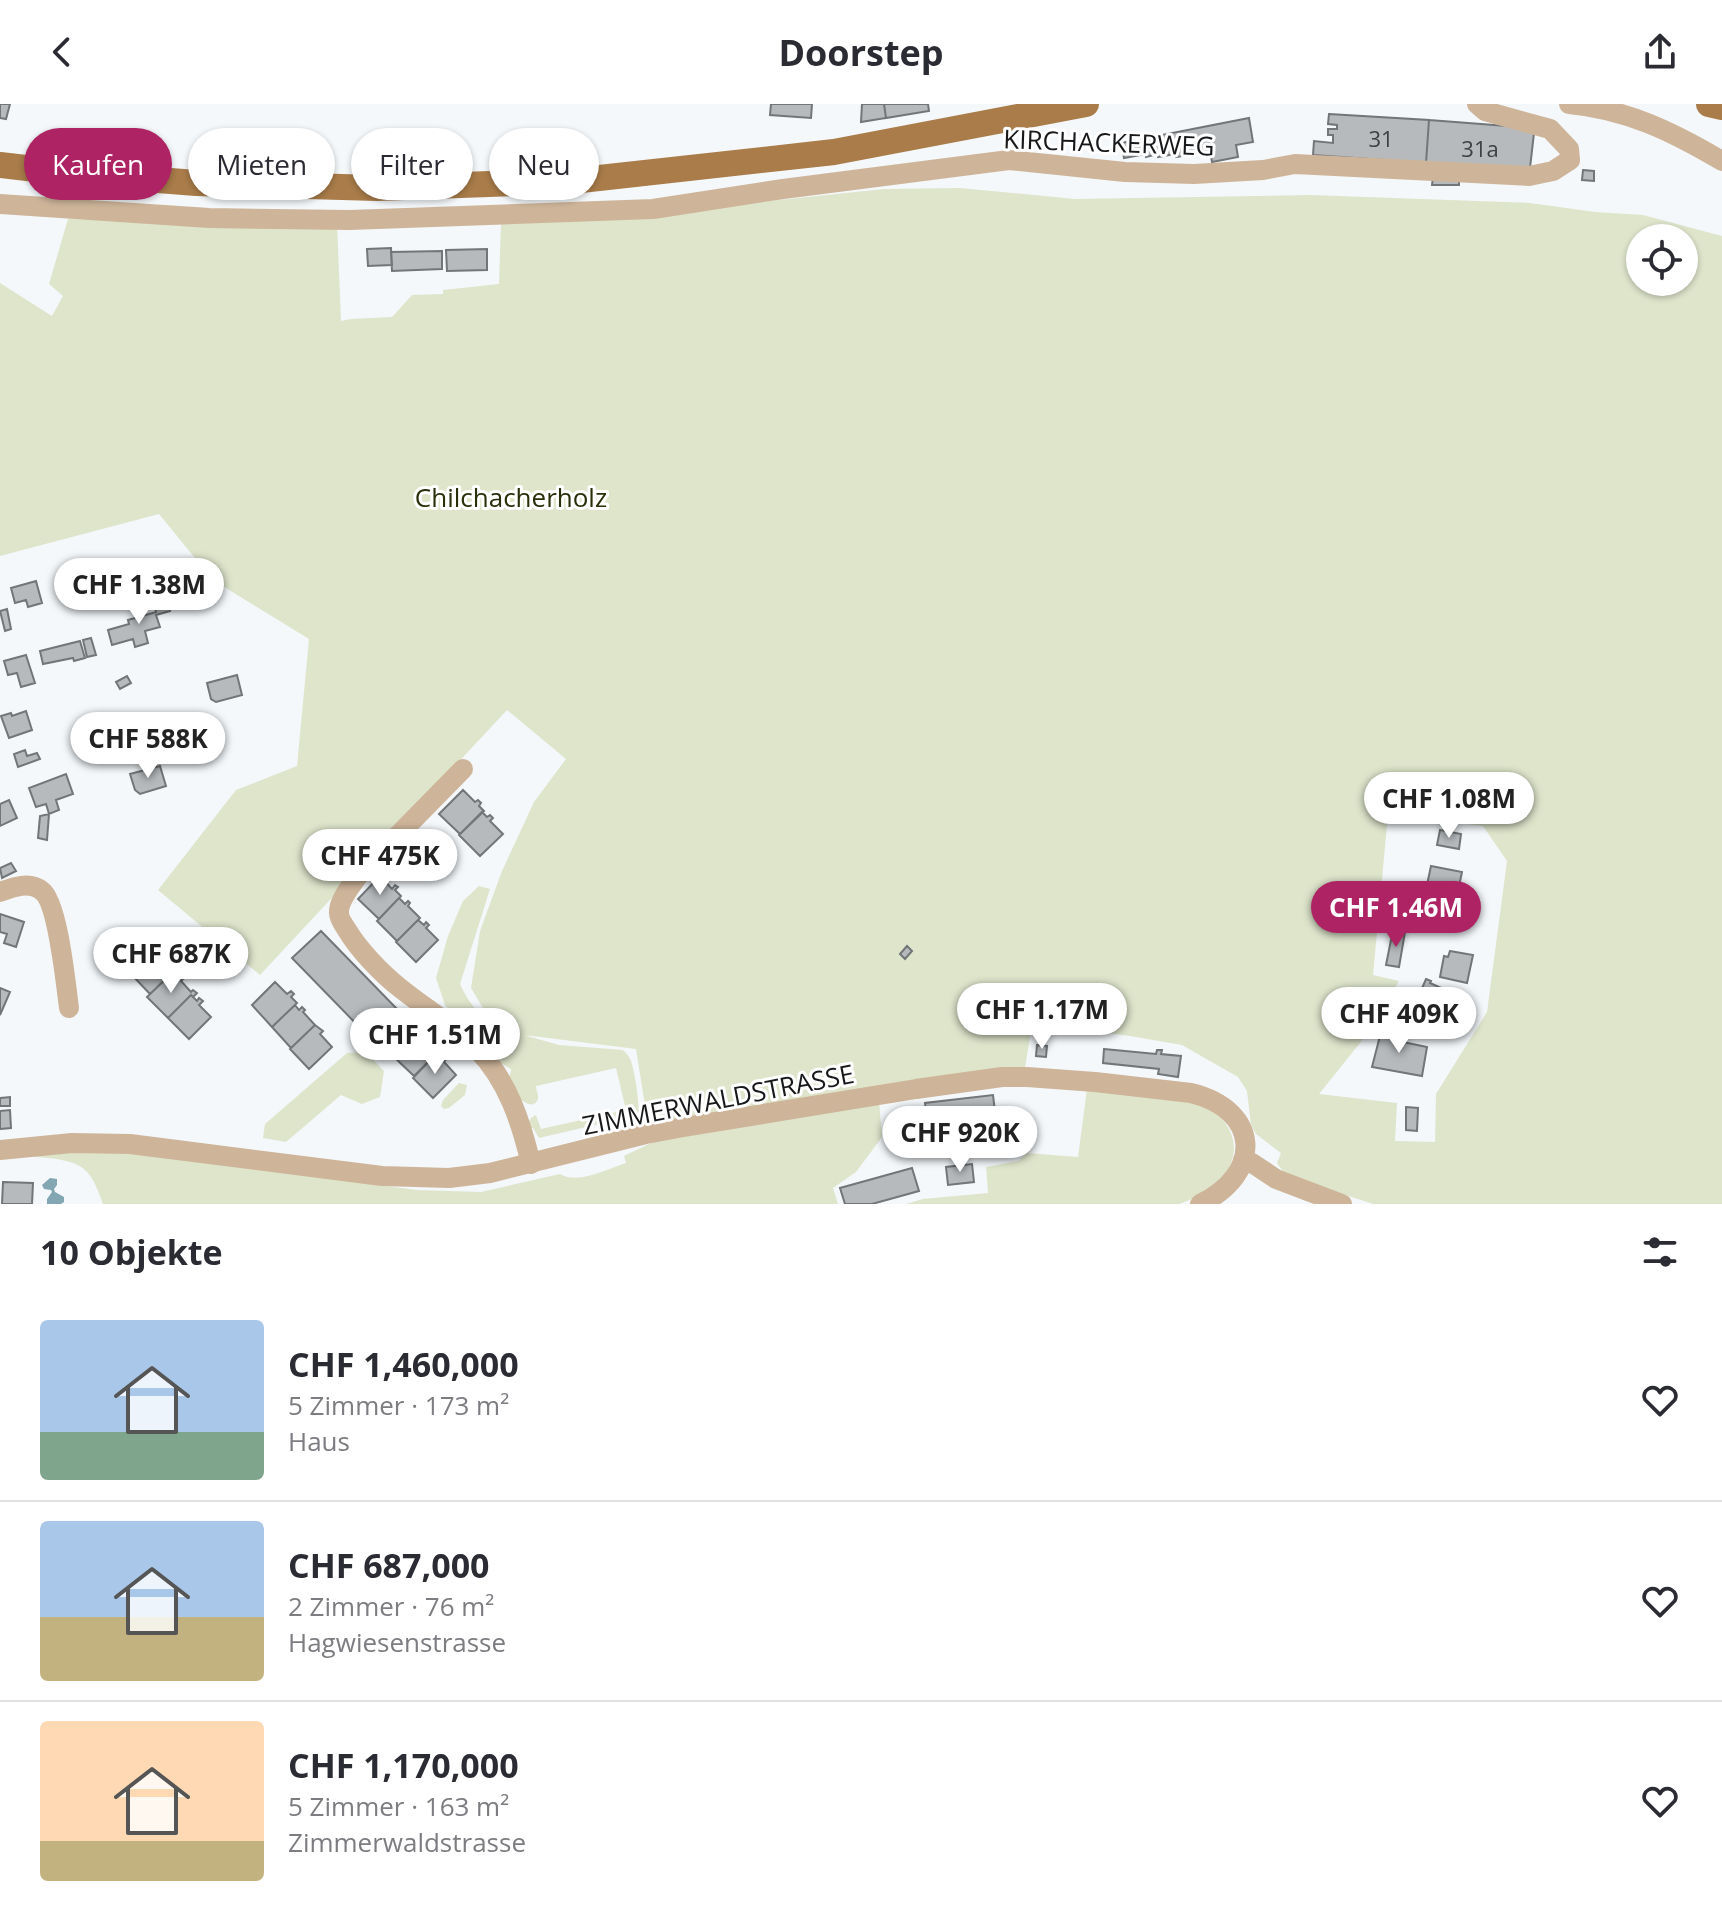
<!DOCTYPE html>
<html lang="de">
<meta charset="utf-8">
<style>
:root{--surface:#fff;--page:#f2f2f3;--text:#2b2b33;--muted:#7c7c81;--line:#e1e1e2;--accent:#ae2364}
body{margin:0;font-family:"Open Sans",sans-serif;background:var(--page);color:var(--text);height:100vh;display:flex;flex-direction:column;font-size:30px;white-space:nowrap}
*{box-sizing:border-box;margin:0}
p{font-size:26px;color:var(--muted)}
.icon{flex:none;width:44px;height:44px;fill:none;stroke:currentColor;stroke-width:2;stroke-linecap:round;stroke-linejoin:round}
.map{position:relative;height:1100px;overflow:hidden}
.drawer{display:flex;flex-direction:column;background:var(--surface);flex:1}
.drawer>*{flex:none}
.guide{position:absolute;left:24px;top:24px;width:800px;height:72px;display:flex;gap:16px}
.tools{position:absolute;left:1626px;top:120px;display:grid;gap:16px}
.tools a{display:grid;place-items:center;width:72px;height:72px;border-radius:50%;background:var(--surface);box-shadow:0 2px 6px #0004;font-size:40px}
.price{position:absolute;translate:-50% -68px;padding:0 18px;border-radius:28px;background:#fff;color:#222;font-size:26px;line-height:52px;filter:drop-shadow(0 2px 4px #0008)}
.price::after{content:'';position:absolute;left:50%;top:48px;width:24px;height:18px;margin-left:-12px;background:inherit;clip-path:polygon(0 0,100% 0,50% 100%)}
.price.current{background:var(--accent);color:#fff}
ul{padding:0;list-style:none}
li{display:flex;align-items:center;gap:24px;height:200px;padding:0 40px}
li+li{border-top:2px solid var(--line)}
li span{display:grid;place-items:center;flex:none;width:224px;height:160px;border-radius:8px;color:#555}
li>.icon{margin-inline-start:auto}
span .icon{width:96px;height:96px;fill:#fffc;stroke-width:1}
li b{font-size:34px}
h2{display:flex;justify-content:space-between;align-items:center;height:96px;padding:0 40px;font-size:34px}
.chip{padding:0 28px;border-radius:36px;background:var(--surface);box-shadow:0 2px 6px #0004;font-size:28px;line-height:72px}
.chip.current{background:var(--accent);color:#fff}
header{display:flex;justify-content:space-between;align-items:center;height:104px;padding:0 40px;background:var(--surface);font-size:36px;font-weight:700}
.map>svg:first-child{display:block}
</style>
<header><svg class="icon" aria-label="back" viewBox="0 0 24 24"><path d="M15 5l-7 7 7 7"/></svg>Doorstep<svg class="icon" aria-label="share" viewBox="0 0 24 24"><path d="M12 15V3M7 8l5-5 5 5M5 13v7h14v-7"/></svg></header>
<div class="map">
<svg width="1722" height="1100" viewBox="0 0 1722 1100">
<rect width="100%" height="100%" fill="#f4f8fb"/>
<path fill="#dee5cb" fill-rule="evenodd" d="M960 84 1075 95 1310 91 1530 99 1595 108 1643 111 1722 132V1100H1373L1300 1076 1284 1069 1277 1059 1281 1049 1256 1030 1251 1021 1247 987 1238 973 1182 941 1130 932 1032 919 1025 964 878 984 882 1033 856 1068 833 1084 838 1100H103C99 1089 94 1074 85 1066 71 1052 29 1053 10 1052L91 1047 145 1051 417 1086 481 1088 560 1070C579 1081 606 1065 626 1059L624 1052 651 1039 636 945 524 931 559 941 623 946C627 950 629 952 631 957 636 972 641 1009 638 1024H606L603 1019 539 1034 533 1024 528 1025C528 1018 529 1014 536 1011L541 1025 626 1006 616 964 536 982C536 987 539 991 538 995 532 1011 510 987 509 979 508 974 511 970 511 965L501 959 445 901 436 874 448 832 463 797 479 782 490 785 460 880C470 903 492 928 517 935L518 930 486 909 471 884 480 827 502 767 534 698 566 655 507 606 260 871 158 786 236 686 297 662 309 535 213 476 159 410 0 452V179L52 212 63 192 49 180 68 115 337 119 341 217 351 215 392 213 412 191 443 190V186L499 180 501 120 711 103 884 85ZM1640 134H1684V178H1640ZM1388 711 1483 722 1507 757 1487 908 1436 990 1435 1038 1395 1037 1397 999 1319 990 1360 939 1399 877 1373 871Z
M366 948 384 967 380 993 362 1000 341 991 286 1038 263 1034 265 1020 347 949Z
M459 979 467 981 465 991 449 1004 444 1005 441 1002 443 996Z
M1087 985C1120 988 1175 989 1205 1002 1223 1010 1238 1032 1233 1052 1228 1078 1202 1092 1179 1100H906L923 1095 988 1089 986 1063 1018 1057 1027 1049 1078 1053Z"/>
<path fill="#82a6b2" d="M50 1074 57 1075V1081L54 1085 55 1088 64 1093V1098L61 1100H47V1095L52 1088 51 1086 44 1085 42 1081Z"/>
<path fill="#b6babd" stroke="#727678" stroke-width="2" d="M0 0H10L6 15 0 14Z
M771 0H812L811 14 770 11Z
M862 0H884L886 14 861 18Z
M884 0H928L929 7 886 14Z
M1329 10 1429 16 1426 59 1313 51 1314 37 1333 39V31H1328V25H1337V21L1328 20Z
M1249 14 1253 38 1236 41 1238 53 1212 58 1210 47 1176 53 1175 50 1158 53V50L1146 53V50L1124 54 1121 39Z
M1429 16 1507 22 1534 29 1530 64 1426 59Z
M1583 66 1594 67V77L1582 76Z
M1433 73 1459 75V81H1432Z
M391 144 392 161 368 162 367 145Z
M487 145V166L447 167 446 146Z
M442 147V165L392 167 391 148Z
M192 462 195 468 171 478 169 472Z
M89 468 92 479 104 476 108 486 69 497 63 475Z
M116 470 124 486 110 492 104 476Z
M36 477 42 499 28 503 26 496 15 499 11 484Z
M167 494 170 507 156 511 160 523 145 527 148 539 135 543 133 535 112 541 108 526 129 520 128 516 156 508 153 498Z
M7 505 11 525 5 527 0 507Z
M91 534 96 551 87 553 83 536Z
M80 537 85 554 74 557 73 554 43 560 40 547Z
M26 551 35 579 21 583 17 569 8 571 4 557Z
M237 571 242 591 216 598 211 595 207 579Z
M127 572 131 579 120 585 116 578Z
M26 607 32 626 9 634 1 612 11 609 12 612Z
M197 615 203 635 177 642 171 639 167 623Z
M25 646 27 652 37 649 40 655 18 663 14 650Z
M160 662 166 682 140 690 135 686 130 670Z
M66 670 73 690 56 696 59 706 49 710 46 700 36 703 29 684Z
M463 686 475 698 478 696 481 699 479 702 484 707 460 730 439 710Z
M9 696 17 714 0 722V700Z
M482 708 487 713 490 711 493 714 490 717 503 730 480 752 459 731Z
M49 710 47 736 38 734 40 712Z
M1440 726 1461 730 1459 745 1437 741Z
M11 759 16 767 2 774 0 764Z
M1431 762 1462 768 1450 825 1419 819Z
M380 772 392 785 395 781 398 783 395 786 401 792 379 815 358 795Z
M399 794 405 800 408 797 410 799 408 802 420 814 397 837 377 817Z
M0 810 24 818 16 843 4 839 7 830 0 828Z
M418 816 424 821 426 818 429 821 426 824 438 836 416 858 396 838Z
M1393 826 1405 828 1399 863 1386 861Z
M321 827 398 906 369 933 292 854Z
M907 842 912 847 905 855 900 850Z
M1450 847 1473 851 1467 879 1440 873 1444 852 1448 853Z
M153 849 165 861 168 858 170 860 168 862 173 868 150 890 131 870Z
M172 869 177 874 180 872 183 875 181 877 191 888 193 886 197 889 193 893 191 891 168 914 147 893Z
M1426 875 1431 877 1430 879 1448 887 1441 903 1424 895 1423 898 1417 896Z
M275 878 287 890 291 887 294 890 291 893 297 899 272 923 252 901Z
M0 884 10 888 0 911Z
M191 891 197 897 199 894 203 897 199 901 211 913 189 935 168 914Z
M295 901 299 906 302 903 305 906 303 908 315 921 291 944 272 923Z
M398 908 410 920 414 917 416 919 413 921 420 927 396 951 375 931Z
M315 921 323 927 320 930 332 943 309 965 290 945Z
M1381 928 1405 932 1403 938 1427 943 1422 972 1372 963Z
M418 929 438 948 414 972 394 953Z
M1037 941 1047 942 1046 953 1036 952Z
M1104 945 1156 950 1157 946H1162L1161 950 1181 952 1178 973 1158 970 1159 965 1103 959Z
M435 951 440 955 443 952 446 955 444 958 456 971 433 994 413 974Z
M993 991 996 1016 973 1019 974 1033 963 1035V1037L941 1039 939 1023 928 1025 925 999Z
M10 993V1002H0V994Z
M1406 1003 1418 1004 1417 1027 1406 1026Z
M10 1006 11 1024 0 1025V1007Z
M910 1031 912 1049 899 1051 897 1032Z
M972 1060 974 1078 948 1081 946 1063Z
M912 1064 919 1087 872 1100H845L840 1084Z
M3 1078 33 1079 32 1100H2Z"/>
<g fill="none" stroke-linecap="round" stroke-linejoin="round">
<path stroke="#ceb59a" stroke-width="20" d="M1569 0C1626 5 1673 28 1722 57
M0 100 209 114 350 116 653 105 783 85 1009 56 1125 68 1194 70 1263 66 1295 60 1529 72 1553 67 1570 56 1569 45 1550 25 1485 7 1477 0
M463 665 358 772C351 782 338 797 339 809 339 815 344 821 347 826 359 846 381 869 400 884 426 905 454 921 477 945 508 977 521 1018 531 1060
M0 788C13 783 30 777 42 787 58 799 66 882 69 904
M0 1046 72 1039 130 1040 382 1072 449 1074 490 1069 646 1030 678 1024 916 985 1002 973H1027L1095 978 1191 989C1261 1006 1263 1070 1200 1100
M1243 1056 1252 1059 1276 1075 1342 1100"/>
<path stroke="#a97c49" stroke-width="26" d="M1709 0 1722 3
M0 61 69 69 196 79 377 84 572 77 834 48 1086 0"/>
</g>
<g text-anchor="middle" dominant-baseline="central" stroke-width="6" stroke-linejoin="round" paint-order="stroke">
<g font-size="22" fill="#3f4043">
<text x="1381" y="34">31</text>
<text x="1480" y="44">31a</text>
</g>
<g font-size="26" fill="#17181a" stroke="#fff">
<text transform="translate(1109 38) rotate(2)">KIRCHACKERWEG</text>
<text transform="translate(718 995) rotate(-11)">ZIMMERWALDSTRASSE</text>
</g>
<g font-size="26" fill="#282f09" stroke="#fff">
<text x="511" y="393">Chilchacherholz</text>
</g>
</g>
</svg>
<div class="tools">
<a><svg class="icon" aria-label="locate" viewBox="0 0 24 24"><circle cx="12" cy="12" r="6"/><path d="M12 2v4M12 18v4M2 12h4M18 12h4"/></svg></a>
</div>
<b class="price" style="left:139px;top:522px">CHF 1.38M</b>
<b class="price" style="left:148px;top:676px">CHF 588K</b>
<b class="price" style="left:1449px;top:736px">CHF 1.08M</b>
<b class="price" style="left:380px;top:793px">CHF 475K</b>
<b class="price current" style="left:1396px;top:845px">CHF 1.46M</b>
<b class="price" style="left:171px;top:891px">CHF 687K</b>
<b class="price" style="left:1042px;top:947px">CHF 1.17M</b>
<b class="price" style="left:1399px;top:951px">CHF 409K</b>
<b class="price" style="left:435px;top:972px">CHF 1.51M</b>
<b class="price" style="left:960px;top:1070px">CHF 920K</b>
<div class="guide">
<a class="chip current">Kaufen</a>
<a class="chip">Mieten</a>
<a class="chip">Filter</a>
<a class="chip">Neu</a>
</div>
</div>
<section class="drawer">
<h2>10 Objekte<svg class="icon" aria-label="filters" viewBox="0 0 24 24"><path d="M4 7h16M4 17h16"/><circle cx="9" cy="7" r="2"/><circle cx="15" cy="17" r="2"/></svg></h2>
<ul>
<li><span style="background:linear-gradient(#a9c7e8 70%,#7fa58c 0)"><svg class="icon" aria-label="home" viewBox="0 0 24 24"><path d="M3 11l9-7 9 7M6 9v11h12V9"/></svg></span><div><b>CHF 1,460,000</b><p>5 Zimmer · 173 m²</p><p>Haus</p></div><svg class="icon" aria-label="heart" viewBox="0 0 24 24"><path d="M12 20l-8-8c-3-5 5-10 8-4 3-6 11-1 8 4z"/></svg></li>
<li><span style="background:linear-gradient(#a9c7e8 60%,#c2b280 0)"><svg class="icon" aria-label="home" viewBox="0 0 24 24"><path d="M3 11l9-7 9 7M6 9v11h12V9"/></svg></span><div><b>CHF 687,000</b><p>2 Zimmer · 76 m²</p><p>Hagwiesenstrasse</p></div><svg class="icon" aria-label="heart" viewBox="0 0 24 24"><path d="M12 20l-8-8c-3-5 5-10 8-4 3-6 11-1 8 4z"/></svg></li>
<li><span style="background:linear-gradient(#ffd9b3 75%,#c2b280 0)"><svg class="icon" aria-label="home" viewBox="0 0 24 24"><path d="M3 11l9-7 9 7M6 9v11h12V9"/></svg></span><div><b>CHF 1,170,000</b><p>5 Zimmer · 163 m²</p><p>Zimmerwaldstrasse</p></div><svg class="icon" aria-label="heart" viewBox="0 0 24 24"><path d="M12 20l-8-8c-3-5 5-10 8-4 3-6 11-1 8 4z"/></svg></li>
</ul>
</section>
